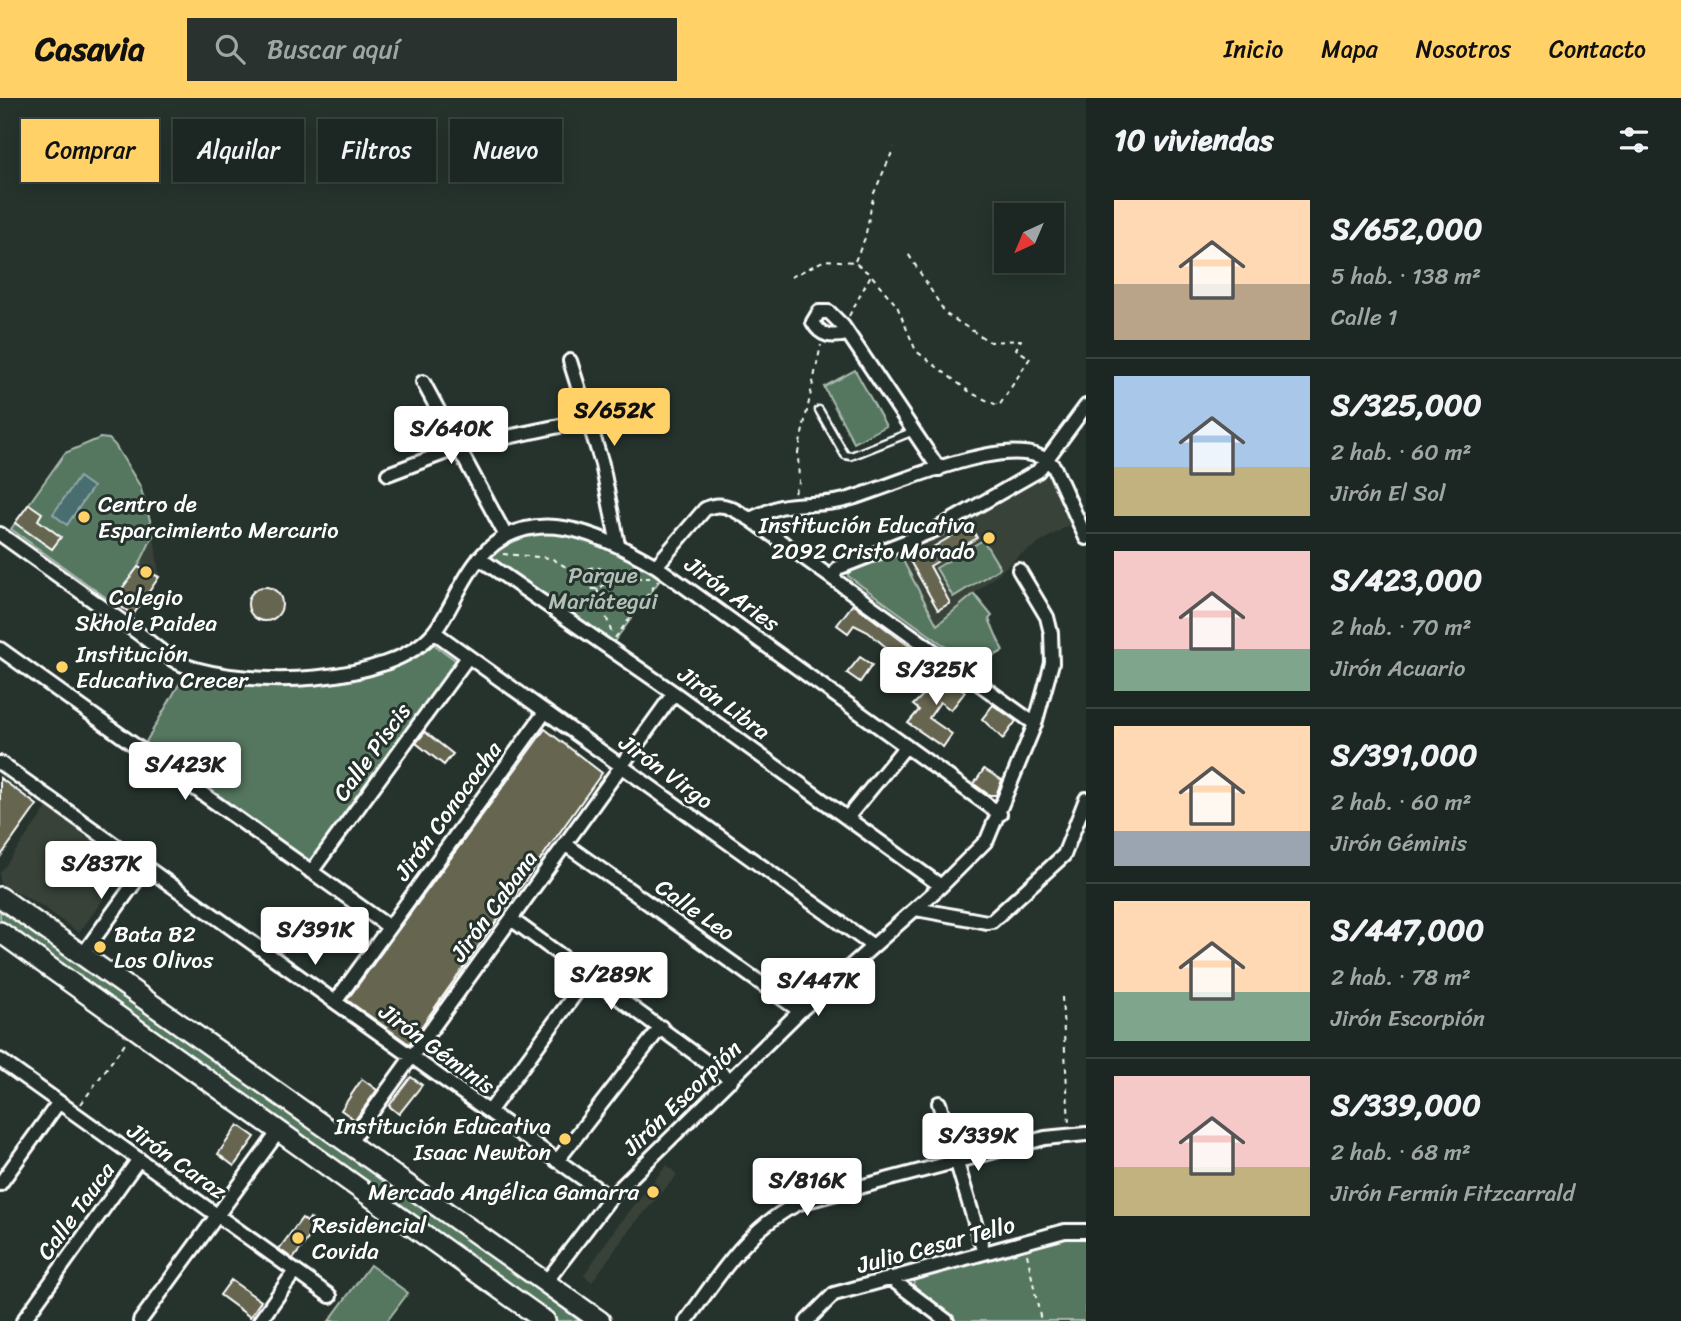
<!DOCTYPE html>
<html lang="es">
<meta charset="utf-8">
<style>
:root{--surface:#1c2622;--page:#29322f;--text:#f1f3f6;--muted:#a0a5a5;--line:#3a4340;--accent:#ffd166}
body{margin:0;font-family:Sriracha,sans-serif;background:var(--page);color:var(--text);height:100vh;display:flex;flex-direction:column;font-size:26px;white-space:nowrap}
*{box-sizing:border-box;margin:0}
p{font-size:23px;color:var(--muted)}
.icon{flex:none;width:38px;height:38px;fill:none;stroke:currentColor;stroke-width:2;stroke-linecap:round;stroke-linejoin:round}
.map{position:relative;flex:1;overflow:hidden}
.details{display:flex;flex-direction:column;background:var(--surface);width:595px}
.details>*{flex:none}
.banner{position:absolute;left:21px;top:21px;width:665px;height:63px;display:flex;gap:14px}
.needle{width:46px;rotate:224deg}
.controls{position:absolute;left:994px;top:105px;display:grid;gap:14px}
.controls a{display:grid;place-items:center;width:70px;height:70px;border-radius:0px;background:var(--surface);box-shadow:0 4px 18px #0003,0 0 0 2px var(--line);font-size:35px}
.price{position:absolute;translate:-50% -60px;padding:0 16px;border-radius:7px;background:#fff;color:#222;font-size:23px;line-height:46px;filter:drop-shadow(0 2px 4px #0008)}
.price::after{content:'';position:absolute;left:50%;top:42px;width:21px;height:16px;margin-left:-10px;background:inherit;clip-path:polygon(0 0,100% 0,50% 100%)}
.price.selected{background:var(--accent);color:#111}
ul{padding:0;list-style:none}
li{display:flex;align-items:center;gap:21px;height:175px;padding:0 28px}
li+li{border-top:2px solid var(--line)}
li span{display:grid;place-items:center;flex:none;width:196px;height:140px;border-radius:0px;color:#555}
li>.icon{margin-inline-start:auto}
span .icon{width:84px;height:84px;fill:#fffc;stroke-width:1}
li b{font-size:30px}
h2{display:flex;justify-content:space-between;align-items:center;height:84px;padding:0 28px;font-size:30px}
.tag{padding:0 24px;border-radius:0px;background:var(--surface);box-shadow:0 4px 18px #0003,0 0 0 2px var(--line);font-size:24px;line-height:63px}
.tag.selected{background:var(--accent);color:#111}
header{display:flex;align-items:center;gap:42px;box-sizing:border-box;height:98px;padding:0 35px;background:var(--accent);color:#111}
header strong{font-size:33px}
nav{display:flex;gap:38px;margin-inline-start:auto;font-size:24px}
.search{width:490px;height:63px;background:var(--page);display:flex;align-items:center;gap:18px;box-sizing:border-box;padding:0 24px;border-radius:0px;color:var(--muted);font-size:26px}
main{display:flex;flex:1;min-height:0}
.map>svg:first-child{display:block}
</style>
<header>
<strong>Casavia</strong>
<div class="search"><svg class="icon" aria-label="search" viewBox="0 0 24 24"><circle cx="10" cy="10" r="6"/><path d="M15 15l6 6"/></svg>Buscar aquí</div>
<nav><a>Inicio</a><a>Mapa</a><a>Nosotros</a><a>Contacto</a></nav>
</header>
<main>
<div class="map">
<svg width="1086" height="1223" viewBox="0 0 1086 1223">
<rect width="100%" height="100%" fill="#26332d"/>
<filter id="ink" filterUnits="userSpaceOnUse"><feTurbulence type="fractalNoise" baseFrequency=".0143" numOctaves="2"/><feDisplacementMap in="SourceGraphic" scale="14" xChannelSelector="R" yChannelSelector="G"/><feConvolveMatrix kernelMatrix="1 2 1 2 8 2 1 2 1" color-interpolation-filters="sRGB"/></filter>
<g filter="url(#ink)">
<path fill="#394238" d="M1044 373 1075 423 1020 457 937 527 900 457Z
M154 436 159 479 132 518 112 504 138 469Z
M49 707 130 764 79 835 39 806 0 785V775Z
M667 1067 677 1077 629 1132 592 1184 584 1177 616 1130Z"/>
<path fill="#55765f" stroke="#aabaaf" stroke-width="2" d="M855 272 886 328 854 345 824 289Z
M100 340 109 341 115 347 140 388 154 436 138 469 112 504 11 431 65 355Z
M540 433 604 444 663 478 613 545 488 459 497 449Z
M983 442 1000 470 953 499 936 470Z
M900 457 937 527 974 496 992 518 989 521 1003 553 974 569 848 478 849 471Z
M432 545 458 564 312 766 143 649 186 574 292 582 408 560Z
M0 806 580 1223H558L0 825Z
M1074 1138 1086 1139V1223H956L913 1191 914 1180Z
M370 1167 408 1195 387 1223H329Z"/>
<path fill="#4a6e70" stroke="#92a8a9" stroke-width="2" d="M79 379 93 389 67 427 53 416Z"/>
<path fill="#666550" stroke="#fff" stroke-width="2" d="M29 406 42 415 38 422 61 439 52 451 15 425Z
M970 427 977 440 930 468 950 505 938 512 910 463Z
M138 469 159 479 133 517 113 503Z
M248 506a17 17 0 1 1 34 0a17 17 0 1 1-34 0Z
M853 506 913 551 904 564 868 534 854 527 848 535 837 527Z
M860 559 872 567 860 584 847 575Z
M937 572 965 594 951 612 940 604 929 620 952 636 943 649 908 625 919 612 913 607 932 588 928 585Z
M993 607 1016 623 1003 641 982 621Z
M545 631 602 675 409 946 347 902Z
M425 634 453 656 444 667 416 645Z
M984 671 1002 682 996 697H989L974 686Z
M0 680 37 707 0 759Z
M411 979 422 987 399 1016 389 1008Z
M362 981 377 992 355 1022 341 1012Z
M238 1027 255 1039 234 1068 218 1056Z
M302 1120 307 1124 310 1120 318 1127 293 1161 279 1151Z
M231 1182 261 1203 250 1219 220 1197Z"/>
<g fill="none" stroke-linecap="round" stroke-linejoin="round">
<g stroke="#fff" stroke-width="11">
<path id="lane" d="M819 312 845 357 851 358 914 333"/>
</g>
<g stroke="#fff" stroke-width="18">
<path id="street" d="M847 236C832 239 821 239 813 224L819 214H829L843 228 939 371
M570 263 602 366 618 447
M423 284 506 438
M388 376 460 349 588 322
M750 421C760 417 770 412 780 409 801 404 823 408 845 402 889 391 1021 326 1054 369L1086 440
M0 436C45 468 89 500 134 532 150 543 168 562 186 568 247 590 389 588 434 534 451 513 460 484 478 462 528 401 601 436 656 468L1000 716
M479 460 674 595 941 788
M656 468 705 411C723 402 734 412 750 421L1035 626
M832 480 838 470 935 432 1038 373 1086 308
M434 534 873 848
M0 551 389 829
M0 665 610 1100
M847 720 906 648
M565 746 800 913
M311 774 468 559
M916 811 987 824 992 823 1064 757 1086 701
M511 821 731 982
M83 856 146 769
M335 904 545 614
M0 962 330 1198
M939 1005 984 1155
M489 1014 589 877
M348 1047 674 595
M557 1063 661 929
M0 1086 59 1004
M890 1180 947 1223
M546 1184 610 1100 800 913 941 788 987 742 1035 626 1052 565 1051 535 1047 519 1019 472
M23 1223 139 1061
M140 1223 279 1033
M260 1223 295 1173
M686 1223C719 1178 747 1130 799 1105L1045 1040 1086 1036
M807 1223 834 1196 1065 1133H1086"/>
</g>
<g stroke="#fff" stroke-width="24">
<path id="secondary" d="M0 799 600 1223
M0 834 545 1223"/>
</g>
<path stroke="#fff" stroke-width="2" stroke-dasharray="5 5" stroke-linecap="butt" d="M855 163 865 140 874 95 894 50
M791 179 825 162 854 164 871 177 897 208 916 253 971 295 999 308 1030 260 1016 251 1021 242 990 244 946 216 907 154
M849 218 871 177
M794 395 799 385 798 355 821 247
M503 456 551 460 584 480
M584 480a11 11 0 1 1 22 0a11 11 0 1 1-22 0Z
M606 480H650
M597 491 612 536
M615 540 658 483
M1062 899 1069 1026
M81 1006 125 945
M1027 1156 1041 1223"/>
<use href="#lane" stroke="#26332d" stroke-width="6"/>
<use href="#street" stroke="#26332d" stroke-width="12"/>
<use href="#secondary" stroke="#26332d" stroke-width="19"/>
</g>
</g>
<g fill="#ffd166" stroke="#26332d" stroke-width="2.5">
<circle cx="84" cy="419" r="7"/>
<circle cx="989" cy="440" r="7"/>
<circle cx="146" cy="474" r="7"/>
<circle cx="62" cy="569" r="7"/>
<circle cx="100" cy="849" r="7"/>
<circle cx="565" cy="1041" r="7"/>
<circle cx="653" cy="1094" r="7"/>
<circle cx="298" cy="1140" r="7"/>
</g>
<g text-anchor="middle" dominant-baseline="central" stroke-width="6" stroke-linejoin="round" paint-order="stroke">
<g font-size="23" fill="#fff" stroke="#26332d" text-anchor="start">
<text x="98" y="406">Centro de<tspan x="98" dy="26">Esparcimiento Mercurio</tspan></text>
<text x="975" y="427" text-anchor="end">Institución Educativa<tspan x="975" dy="26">2092 Cristo Morado</tspan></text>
<text x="146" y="499" text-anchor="middle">Colegio<tspan x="146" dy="26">Skhole Paidea</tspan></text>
<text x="76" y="556">Institución<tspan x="76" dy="26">Educativa Crecer</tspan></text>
<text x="114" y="836">Bata B2<tspan x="114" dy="26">Los Olivos</tspan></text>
<text x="551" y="1028" text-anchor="end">Institución Educativa<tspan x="551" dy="26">Isaac Newton</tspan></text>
<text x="639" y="1094" text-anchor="end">Mercado Angélica Gamarra</text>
<text x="312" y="1127">Residencial<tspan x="312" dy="26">Covida</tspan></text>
</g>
<g font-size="23" fill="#b2c1b7" stroke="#26332d">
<text x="603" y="477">Parque<tspan x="603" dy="26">Mariátegui</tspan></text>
</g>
<g font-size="23" fill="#fff" stroke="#26332d">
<text transform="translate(732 496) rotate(36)">Jirón Aries</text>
<text transform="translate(724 605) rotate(36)">Jirón Libra</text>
<text transform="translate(372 654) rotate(-54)">Calle Piscis</text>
<text transform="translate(666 674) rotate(36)">Jirón Virgo</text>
<text transform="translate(448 713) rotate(-54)">Jirón Conococha</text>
<text transform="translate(494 808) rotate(-54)">Jirón Cabana</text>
<text transform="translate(695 812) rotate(35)">Calle Leo</text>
<text transform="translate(437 951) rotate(36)">Jirón Géminis</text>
<text transform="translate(682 1000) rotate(-44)">Jirón Escorpión</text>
<text transform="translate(177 1063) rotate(35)">Jirón Caraz</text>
<text transform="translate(76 1113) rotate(-54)">Calle Tauca</text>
<text transform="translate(936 1147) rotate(-15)">Julio Cesar Tello</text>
</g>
</g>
</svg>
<div class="controls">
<a><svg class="needle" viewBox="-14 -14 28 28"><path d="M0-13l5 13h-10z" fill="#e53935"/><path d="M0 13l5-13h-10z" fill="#a0a5a5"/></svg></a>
</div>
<b class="price selected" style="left:614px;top:350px">S/652K</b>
<b class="price" style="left:451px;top:368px">S/640K</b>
<b class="price" style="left:936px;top:609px">S/325K</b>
<b class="price" style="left:185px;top:704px">S/423K</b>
<b class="price" style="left:101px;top:803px">S/837K</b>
<b class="price" style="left:315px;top:869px">S/391K</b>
<b class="price" style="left:611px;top:914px">S/289K</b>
<b class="price" style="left:818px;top:920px">S/447K</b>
<b class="price" style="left:978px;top:1075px">S/339K</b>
<b class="price" style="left:807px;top:1120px">S/816K</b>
<div class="banner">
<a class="tag selected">Comprar</a>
<a class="tag">Alquilar</a>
<a class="tag">Filtros</a>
<a class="tag">Nuevo</a>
</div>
</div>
<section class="details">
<h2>10 viviendas<svg class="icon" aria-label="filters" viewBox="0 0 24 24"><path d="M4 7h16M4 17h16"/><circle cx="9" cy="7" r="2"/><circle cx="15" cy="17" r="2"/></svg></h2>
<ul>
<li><span style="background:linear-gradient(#ffd9b3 60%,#b9a48a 0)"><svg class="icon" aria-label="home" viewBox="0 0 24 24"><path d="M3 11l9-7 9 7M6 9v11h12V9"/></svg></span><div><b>S/652,000</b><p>5 hab. · 138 m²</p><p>Calle 1</p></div></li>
<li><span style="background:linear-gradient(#a9c7e8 65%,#c2b280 0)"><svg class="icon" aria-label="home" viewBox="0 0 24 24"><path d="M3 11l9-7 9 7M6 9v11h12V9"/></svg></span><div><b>S/325,000</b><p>2 hab. · 60 m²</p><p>Jirón El Sol</p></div></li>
<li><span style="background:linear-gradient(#f6c9c9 70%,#7fa58c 0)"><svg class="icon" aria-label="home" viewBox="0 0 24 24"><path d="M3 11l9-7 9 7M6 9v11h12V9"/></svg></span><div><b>S/423,000</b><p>2 hab. · 70 m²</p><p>Jirón Acuario</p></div></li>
<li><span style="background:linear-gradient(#ffd9b3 75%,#9aa5b1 0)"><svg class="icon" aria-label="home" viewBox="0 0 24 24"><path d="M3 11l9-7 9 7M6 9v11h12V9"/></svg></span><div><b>S/391,000</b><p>2 hab. · 60 m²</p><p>Jirón Géminis</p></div></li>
<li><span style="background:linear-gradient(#ffd9b3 65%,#7fa58c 0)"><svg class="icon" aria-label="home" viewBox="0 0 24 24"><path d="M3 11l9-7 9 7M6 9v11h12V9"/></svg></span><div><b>S/447,000</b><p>2 hab. · 78 m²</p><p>Jirón Escorpión</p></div></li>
<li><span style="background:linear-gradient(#f6c9c9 65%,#c2b280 0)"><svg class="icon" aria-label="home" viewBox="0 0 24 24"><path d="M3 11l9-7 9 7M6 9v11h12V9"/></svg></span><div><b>S/339,000</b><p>2 hab. · 68 m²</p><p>Jirón Fermín Fitzcarrald</p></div></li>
</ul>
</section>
</main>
